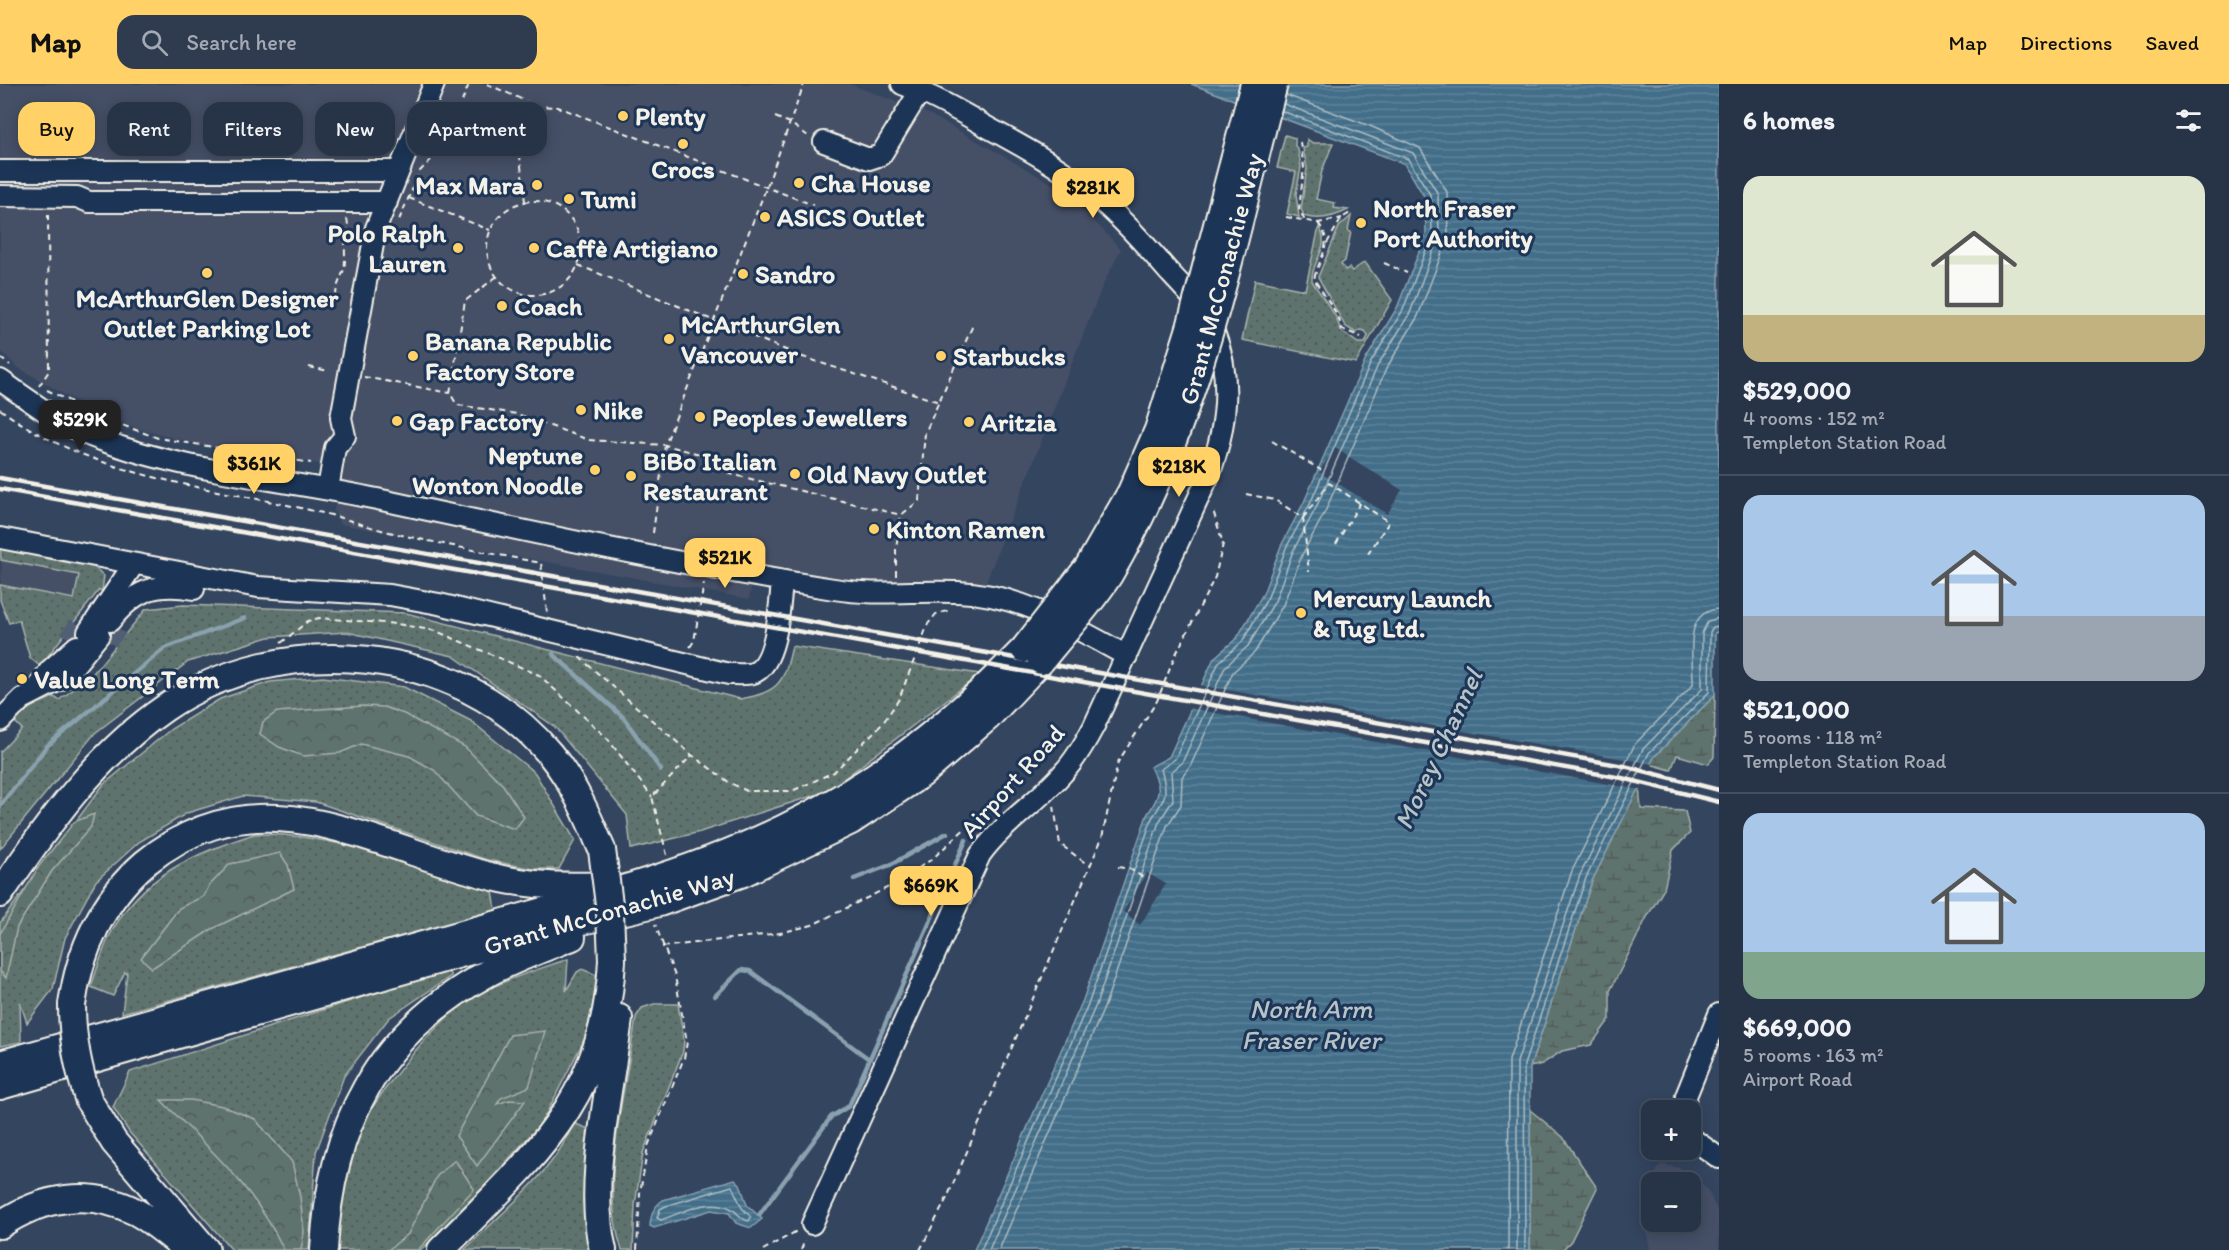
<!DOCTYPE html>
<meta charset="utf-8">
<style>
:root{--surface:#273448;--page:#2f3c4f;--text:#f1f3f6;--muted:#a4aab4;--line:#434f60;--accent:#ffd166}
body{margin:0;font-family:Itim,sans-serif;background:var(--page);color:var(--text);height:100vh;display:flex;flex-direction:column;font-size:22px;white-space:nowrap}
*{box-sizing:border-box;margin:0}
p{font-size:20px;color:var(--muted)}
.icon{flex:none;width:33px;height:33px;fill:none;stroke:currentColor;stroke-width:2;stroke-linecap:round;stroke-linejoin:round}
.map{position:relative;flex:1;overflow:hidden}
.side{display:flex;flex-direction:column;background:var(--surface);width:510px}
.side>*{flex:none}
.top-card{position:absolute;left:18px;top:18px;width:570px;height:54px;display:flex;gap:12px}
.buttons{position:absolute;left:1641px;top:1016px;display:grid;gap:12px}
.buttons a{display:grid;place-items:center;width:60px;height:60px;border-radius:12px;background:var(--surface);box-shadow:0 3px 15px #0003,0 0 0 2px var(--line);font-size:30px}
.price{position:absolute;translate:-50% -51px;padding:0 14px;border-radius:12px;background:var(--accent);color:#111;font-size:20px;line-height:39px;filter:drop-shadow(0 2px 3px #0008)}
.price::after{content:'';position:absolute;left:50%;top:36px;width:18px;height:14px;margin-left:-9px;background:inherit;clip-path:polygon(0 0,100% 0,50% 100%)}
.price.active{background:#222;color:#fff}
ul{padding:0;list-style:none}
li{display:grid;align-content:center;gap:12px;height:318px;padding:0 24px}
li+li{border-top:2px solid var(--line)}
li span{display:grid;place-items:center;height:186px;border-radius:18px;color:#555}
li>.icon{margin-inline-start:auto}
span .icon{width:108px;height:108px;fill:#fffc;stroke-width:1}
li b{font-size:26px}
h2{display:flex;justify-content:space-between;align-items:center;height:72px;padding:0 24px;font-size:26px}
.pill{padding:0 21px;border-radius:18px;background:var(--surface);box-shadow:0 3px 15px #0003,0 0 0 2px var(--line);font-size:21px;line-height:54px}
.pill.active{background:var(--accent);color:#111}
header{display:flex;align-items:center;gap:36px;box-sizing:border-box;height:84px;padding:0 30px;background:var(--accent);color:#111}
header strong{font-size:28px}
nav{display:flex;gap:33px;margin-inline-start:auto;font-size:21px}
.search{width:420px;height:54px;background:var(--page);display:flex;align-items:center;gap:15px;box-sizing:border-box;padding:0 21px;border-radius:18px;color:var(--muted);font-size:22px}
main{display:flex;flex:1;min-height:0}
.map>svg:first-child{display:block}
</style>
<header>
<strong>Map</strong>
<div class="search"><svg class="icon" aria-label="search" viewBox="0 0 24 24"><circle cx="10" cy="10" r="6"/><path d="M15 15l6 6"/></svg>Search here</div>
<nav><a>Map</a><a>Directions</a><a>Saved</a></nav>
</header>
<main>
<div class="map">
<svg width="1719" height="1166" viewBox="0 0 1719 1166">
<defs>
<pattern id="grass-dots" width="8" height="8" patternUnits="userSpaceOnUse" patternTransform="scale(1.5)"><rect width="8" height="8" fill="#5e736e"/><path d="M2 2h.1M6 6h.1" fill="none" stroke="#525b58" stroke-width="1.8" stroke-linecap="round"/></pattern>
<pattern id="forest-crowns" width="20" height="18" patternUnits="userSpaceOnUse" patternTransform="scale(1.5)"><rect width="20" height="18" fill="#5e736e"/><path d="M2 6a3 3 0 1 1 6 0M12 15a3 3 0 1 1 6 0" fill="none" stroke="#525b58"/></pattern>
<pattern id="wetland-marsh" width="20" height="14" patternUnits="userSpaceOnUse" patternTransform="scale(1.5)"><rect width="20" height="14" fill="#5e736e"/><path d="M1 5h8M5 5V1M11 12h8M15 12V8" fill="none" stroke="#525b58"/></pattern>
<pattern id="water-rules" width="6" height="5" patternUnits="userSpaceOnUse" patternTransform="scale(1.5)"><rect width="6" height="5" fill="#436e89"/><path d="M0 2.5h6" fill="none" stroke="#5f839a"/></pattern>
</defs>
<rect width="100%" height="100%" fill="#344560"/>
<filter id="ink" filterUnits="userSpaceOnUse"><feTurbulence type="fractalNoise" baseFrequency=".0167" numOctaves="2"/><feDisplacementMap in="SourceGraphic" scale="12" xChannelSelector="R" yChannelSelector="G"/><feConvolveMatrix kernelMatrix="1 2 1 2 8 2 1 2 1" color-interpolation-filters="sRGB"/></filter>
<g filter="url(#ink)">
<path fill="#445066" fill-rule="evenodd" d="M0 0H850L931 31 1065 107 1121 165 1102 203 986 498 872 501 756 481 749 515 340 440 334 427 339 383 206 362 138 345 91 326 17 283 0 266Z
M2 472 96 490 61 536 32 532 9 539 0 516Z
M1661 1080 1679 1084 1707 1105 1719 1130V1166H1650L1646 1143 1649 1099ZM1652 1098H1690V1137H1652Z"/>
<path fill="url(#grass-dots)" stroke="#a9b2ab" stroke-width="1.5" d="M1285 51 1295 54V62L1298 65 1301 83 1296 110 1299 133 1287 130 1296 88 1277 84Z
M1307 55 1313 59H1333L1322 87 1316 115 1335 119 1334 124 1348 126C1334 133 1318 137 1304 132L1301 125 1307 84 1303 64 1307 63Z
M1351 132 1348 147 1351 148 1345 177 1341 180 1345 186 1349 184 1352 187 1365 178 1392 216 1356 279 1242 256 1255 196 1305 206 1319 143C1332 164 1310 178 1312 197L1336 233 1341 247 1358 259H1365L1368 252 1365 247 1360 246 1356 249 1345 242 1318 193 1339 143Z
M0 463 93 482 104 492 102 507 99 506 40 582 30 574 19 536 9 539 0 516V501L74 515 79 491 1 476Z
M183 521 406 529 740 615C779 608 784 599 792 562L980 590 828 707 700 748 631 765 627 731 555 643 453 572 347 548 269 553 188 578 95 649 0 765V668L22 645 14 637 32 622 54 613 59 616 90 593 146 525Z
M323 593 404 603 471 637 535 689 575 756 559 785H534L487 776 316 718 243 712 187 729 139 758 96 797 65 854 53 905 27 939 20 918 21 958 0 962V839L103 701 171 645 220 615 270 598Z
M254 750C336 749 416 782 493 807L496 826 122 929 127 889 125 888 113 912 91 903C97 886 102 867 110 851 141 791 194 770 254 750Z
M568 875 566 907 577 888 582 885 599 892 586 952 542 1038 482 1105 421 1166H338C339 1130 342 1093 354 1058 369 1019 429 945 463 920 489 900 537 886 568 875Z
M447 886 451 892 389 934 344 992 316 1068 309 1166H232L129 1048 113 1023 130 988Z
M654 920H678L684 956 683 967 643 1069 635 1121 633 1166H622C598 1098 627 1003 636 933L642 924Z
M573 1039 589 1045 583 1117 588 1166H464C498 1132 558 1085 573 1039Z"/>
<path fill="url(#forest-crowns)" stroke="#a9b2ab" stroke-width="1.5" d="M363 622 384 623 404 630 465 663 503 701 524 733 515 745 476 732 434 686 409 672 361 660 340 669 303 672 279 663 260 650 263 638 277 628Z
M94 730 91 743 52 787 17 843 6 894 0 887V850L39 782 74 738Z
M280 769 288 781 294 805 212 845 152 884 141 874 179 824 204 812 209 802 230 780Z
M545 947 529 1003 501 1014 497 1020 509 1016 525 1017 477 1082 456 1052 510 951Z
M161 1016H191L222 1022 255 1035 292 1078 300 1113 304 1148 301 1166H284C254 1102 209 1065 161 1016Z
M455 1076 474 1105 418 1166H388L408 1150 437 1092Z"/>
<path fill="url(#wetland-marsh)" stroke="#a9b2ab" stroke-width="1.5" d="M1715 611 1714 673 1708 680 1677 671 1671 686 1650 680 1654 673Z
M1639 702 1641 725 1685 727 1690 749 1673 766 1664 805 1647 833 1610 907V935L1591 961 1562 967 1542 980 1530 983 1592 797Z
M1530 1026 1563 1053 1597 1104 1571 1157 1562 1166H1530Z"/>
<path fill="url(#water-rules)" stroke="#8aa2af" stroke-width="1.5" d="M1191 0H1719V547L1715 549V611L1654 673 1592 797 1530 983V1166H974L1083 916 1147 731C1160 712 1163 703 1150 683L1169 673 1214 574 1237 554 1263 510 1281 462 1304 418 1366 275 1397 224 1426 150 1425 114 1405 80Z
M735 1095 740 1100 747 1121 762 1135 751 1144 736 1139 729 1129 711 1126 654 1144 650 1142C651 1131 653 1123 663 1116Z"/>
<path fill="#344560" d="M1335 364 1402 406 1387 430 1319 388Z
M1198 601 1653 680 1641 706 1188 624Z
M1147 789 1166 800 1140 841 1123 828Z"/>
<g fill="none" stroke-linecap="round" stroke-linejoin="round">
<path stroke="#adbdc2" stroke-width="1.5" d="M732 1102 742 1124 751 1133 749 1137C739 1135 739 1128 730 1124 710 1113 681 1129 661 1136L657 1134 660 1125 666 1122Z
M981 1166 1089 918 1152 734C1167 712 1168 710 1161 685L1175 675 1219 578 1242 558 1268 513 1286 464 1310 420 1371 278 1403 226 1432 150 1431 112 1408 75 1282 27
M989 1166 1096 921 1159 738 1173 716 1171 688 1182 679 1225 583 1248 562 1275 517 1293 467 1316 424 1378 281 1410 229 1439 151 1438 110 1413 69 1284 20
M999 1166 1104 924 1167 742 1181 721 1182 693 1190 683 1233 588 1255 568 1283 521 1302 471 1325 428 1386 285 1418 232 1448 153 1447 108 1420 64 1370 42 1286 11
M1508 1166 1509 976 1572 787 1635 660 1693 601C1694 576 1681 527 1719 525
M1517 1166V978L1580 791 1643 665 1702 605V549L1708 537 1719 534
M1525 1166 1524 981 1586 794 1649 669 1709 608 1710 548 1713 543 1719 542"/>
<path stroke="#8aa2af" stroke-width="4.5" d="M553 570 623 633 661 686
M0 722 47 662 165 564 245 534
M854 795 890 781 947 749
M715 912 741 886 750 887 869 975
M759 1131 831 1033 849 1022 966 756"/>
<path stroke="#515f74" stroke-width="20" stroke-dasharray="20 10" stroke-linecap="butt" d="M69 555 79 541
M108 557 118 544"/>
<g stroke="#f4f1e8" stroke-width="24">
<path id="minor" d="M824 58 869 75 881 71 920 7
M0 87H399
M0 112 77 113 89 118H387
M0 296C32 318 64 343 101 356 186 388 288 396 377 415 529 448 681 481 834 505 876 512 916 506 958 508 1020 510 1074 543 1127 572
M328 405 335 364 345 352 341 334 376 144 434 0
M0 454 258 503 390 511 439 520 729 590C736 590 746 591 753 589 777 581 780 520 782 497
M110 537C135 506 155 498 194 505
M88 548 134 480
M37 605 50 586 77 562
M0 637 22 615 65 593 99 551
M1684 1026 1686 1012 1719 930
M1690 1053 1719 1074
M812 1140 980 771C1003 739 1037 719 1063 689 1076 675 1085 659 1094 642L1209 391C1226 345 1233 295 1214 248 1204 224 1186 206 1168 187 1143 158 1118 130 1088 106 1057 81 1022 62 987 43 960 27 932 11 902 0"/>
</g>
<g stroke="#f4f1e8" stroke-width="30">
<path id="major" d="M0 810C46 742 96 671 165 624 282 545 457 559 550 670 573 698 588 732 602 766
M72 921C79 867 103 815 145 779 264 682 378 767 502 795 535 802 568 803 602 801
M0 980 633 802C795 753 907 687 1024 565
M0 1002 544 846 659 819 743 789 851 737 922 690 987 634 1041 577
M89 1017 114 1058 206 1166
M0 1141C41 1113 90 1104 136 1128 155 1138 171 1154 189 1166
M324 1166C330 1042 376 950 488 889 514 875 544 864 572 853
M441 1166C533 1073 605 1016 612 876
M603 1166C586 1099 611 1003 619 934"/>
</g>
<path stroke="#f4f1e8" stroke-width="2" stroke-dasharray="6 4.5" stroke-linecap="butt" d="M487 0 537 22 558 23 813 121
M775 33 790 39 808 52
M1300 58 1304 83 1299 125 1305 137
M409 114 490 146
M487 164a47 47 0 1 1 94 0a47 47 0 1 1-94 0Z
M525 118 519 64 537 22
M1286 133 1318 139 1342 134
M399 136 420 87 443 64 469 0
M1318 139C1335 159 1319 174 1314 195L1338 232 1342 245 1361 253
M1327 159 1342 134 1350 129
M1384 179 1407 189
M578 181 803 273 939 318
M496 193 465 217 450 309 457 321 517 330 589 356 665 361 707 372 726 389 901 431
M336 212C336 202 340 197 343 188 348 174 341 161 349 148L347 134
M0 274 10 281
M309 283 329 287
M364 293 450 309
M39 302 49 287 48 131
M47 306 108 336 158 354 311 379
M0 325C97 396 206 401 318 428 342 433 365 442 389 448 439 460 490 469 541 479L547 528
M1272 357 1321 386
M1246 410 1275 416 1303 434 1329 399 1389 438 1366 473
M1303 434 1309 488
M653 449 665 361 767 102 804 0
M1336 460 1360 419
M896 492V465L901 431 919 417 925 349 973 241
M281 559 308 537 319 534 397 540 436 547 539 591 607 654 652 713
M690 563 694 557 704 499
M579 573 692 671 730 699 747 707H792L834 688 883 639 899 615 928 540 936 530 950 526
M1054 722 1060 760 1088 781
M667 771 652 713 692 671
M1118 783 1130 785 1144 794
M662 863 780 849 812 841 895 800 932 775 970 740 983 743
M637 1166 640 1109 648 1062 684 974 687 958 675 892 655 840
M763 1166 797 1147
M801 1166 805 1156
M920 1166 947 1114 1102 754 1118 678 1157 617 1175 572 1215 493 1223 460 1213 426"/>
<use href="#minor" stroke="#1d3557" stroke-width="20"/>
<use href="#major" stroke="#1d3557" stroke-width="26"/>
<path stroke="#f4f1e8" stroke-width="4.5" d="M0 394 1624 682 1719 706
M0 405 1622 694 1719 718"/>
<g stroke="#f4f1e8" stroke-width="30" stroke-linecap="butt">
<path id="major-bridge" d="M1024 565 1088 483 1131 408 1158 346 1190 244 1254 0
M1041 577C1063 549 1090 521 1109 491 1198 341 1230 167 1274 0
M602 766 610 828 612 876
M72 921C72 955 78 985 89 1017"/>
</g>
<use href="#major-bridge" stroke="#1d3557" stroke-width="26"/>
</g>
</g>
<g fill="#ffd166" stroke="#1d3557" stroke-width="2">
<circle cx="623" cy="32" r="6"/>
<circle cx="683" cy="60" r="6"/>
<circle cx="799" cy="99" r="6"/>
<circle cx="537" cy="101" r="6"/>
<circle cx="569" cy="115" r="6"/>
<circle cx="765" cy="133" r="6"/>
<circle cx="1361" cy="139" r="6"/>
<circle cx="458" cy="164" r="6"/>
<circle cx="534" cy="164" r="6"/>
<circle cx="207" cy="189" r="6"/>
<circle cx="743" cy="190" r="6"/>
<circle cx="502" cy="222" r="6"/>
<circle cx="669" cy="255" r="6"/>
<circle cx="413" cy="272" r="6"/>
<circle cx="941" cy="272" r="6"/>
<circle cx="581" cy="326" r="6"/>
<circle cx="700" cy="333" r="6"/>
<circle cx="397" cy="337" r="6"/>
<circle cx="969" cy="338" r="6"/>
<circle cx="595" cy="386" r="6"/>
<circle cx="795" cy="390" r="6"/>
<circle cx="631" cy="392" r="6"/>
<circle cx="874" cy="445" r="6"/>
<circle cx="1301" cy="529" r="6"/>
<circle cx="22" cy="595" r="6"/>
</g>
<g text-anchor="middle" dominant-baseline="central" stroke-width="6" stroke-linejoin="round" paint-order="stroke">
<g font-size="26" font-weight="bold" fill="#f4f1e8" stroke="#1d3557" text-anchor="start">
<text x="635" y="32">Plenty</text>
<text x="683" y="85" text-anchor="middle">Crocs</text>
<text x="811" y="99">Cha House</text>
<text x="525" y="101" text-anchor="end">Max Mara</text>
<text x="581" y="115">Tumi</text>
<text x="1373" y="124">North Fraser<tspan x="1373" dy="30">Port Authority</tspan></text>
<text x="777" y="133">ASICS Outlet</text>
<text x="446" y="149" text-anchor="end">Polo Ralph<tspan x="446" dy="30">Lauren</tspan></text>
<text x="546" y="164">Caffè Artigiano</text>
<text x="755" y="190">Sandro</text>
<text x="207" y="214" text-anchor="middle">McArthurGlen Designer<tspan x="207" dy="30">Outlet Parking Lot</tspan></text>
<text x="514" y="222">Coach</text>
<text x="681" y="240">McArthurGlen<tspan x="681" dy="30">Vancouver</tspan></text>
<text x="425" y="257">Banana Republic<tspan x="425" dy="30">Factory Store</tspan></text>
<text x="953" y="272">Starbucks</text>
<text x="593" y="326">Nike</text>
<text x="712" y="333">Peoples Jewellers</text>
<text x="409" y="337">Gap Factory</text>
<text x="981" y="338">Aritzia</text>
<text x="583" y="371" text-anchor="end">Neptune<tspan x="583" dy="30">Wonton Noodle</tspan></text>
<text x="643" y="377">BiBo Italian<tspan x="643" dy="30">Restaurant</tspan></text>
<text x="807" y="390">Old Navy Outlet</text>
<text x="886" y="445">Kinton Ramen</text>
<text x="1313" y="514">Mercury Launch<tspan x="1313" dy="30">&amp; Tug Ltd.</tspan></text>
<text x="34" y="595">Value Long Term</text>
</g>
<g font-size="26" fill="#f4f1e8" stroke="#1d3557">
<text transform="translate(1221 195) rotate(-75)">Grant McConachie Way</text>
<text transform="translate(1012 697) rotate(-48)">Airport Road</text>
<text transform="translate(609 827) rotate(-16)">Grant McConachie Way</text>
</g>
<g font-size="27" font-style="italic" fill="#b6c3c7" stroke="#1d3557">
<text transform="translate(1438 665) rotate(-65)">Morey Channel</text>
<text x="1311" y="924">North Arm<tspan x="1311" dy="31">Fraser River</tspan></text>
</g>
</g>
</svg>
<div class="buttons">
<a>+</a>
<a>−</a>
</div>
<b class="price" style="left:1093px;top:135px">$281K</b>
<b class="price active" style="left:80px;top:367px">$529K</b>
<b class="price" style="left:254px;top:411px">$361K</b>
<b class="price" style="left:1179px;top:414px">$218K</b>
<b class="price" style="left:725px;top:505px">$521K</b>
<b class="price" style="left:931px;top:833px">$669K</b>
<div class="top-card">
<a class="pill active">Buy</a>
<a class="pill">Rent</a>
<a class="pill">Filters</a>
<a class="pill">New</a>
<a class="pill">Apartment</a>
</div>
</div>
<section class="side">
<h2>6 homes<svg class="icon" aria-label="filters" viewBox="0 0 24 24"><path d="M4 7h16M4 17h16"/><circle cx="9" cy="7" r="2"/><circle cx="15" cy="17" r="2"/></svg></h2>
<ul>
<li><span style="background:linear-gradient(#dfe7d0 75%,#c2b280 0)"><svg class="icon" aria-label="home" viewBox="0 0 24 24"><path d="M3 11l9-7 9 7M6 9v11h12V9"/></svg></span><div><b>$529,000</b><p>4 rooms · 152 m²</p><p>Templeton Station Road</p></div></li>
<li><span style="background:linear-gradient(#a9c7e8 65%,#9aa5b1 0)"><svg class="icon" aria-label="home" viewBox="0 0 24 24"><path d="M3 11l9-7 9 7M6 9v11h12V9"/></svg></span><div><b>$521,000</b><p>5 rooms · 118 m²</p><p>Templeton Station Road</p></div></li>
<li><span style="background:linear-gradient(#a9c7e8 75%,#7fa58c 0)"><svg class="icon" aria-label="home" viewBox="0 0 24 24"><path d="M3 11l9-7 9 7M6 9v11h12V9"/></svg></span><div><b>$669,000</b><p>5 rooms · 163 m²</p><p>Airport Road</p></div></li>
</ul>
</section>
</main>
